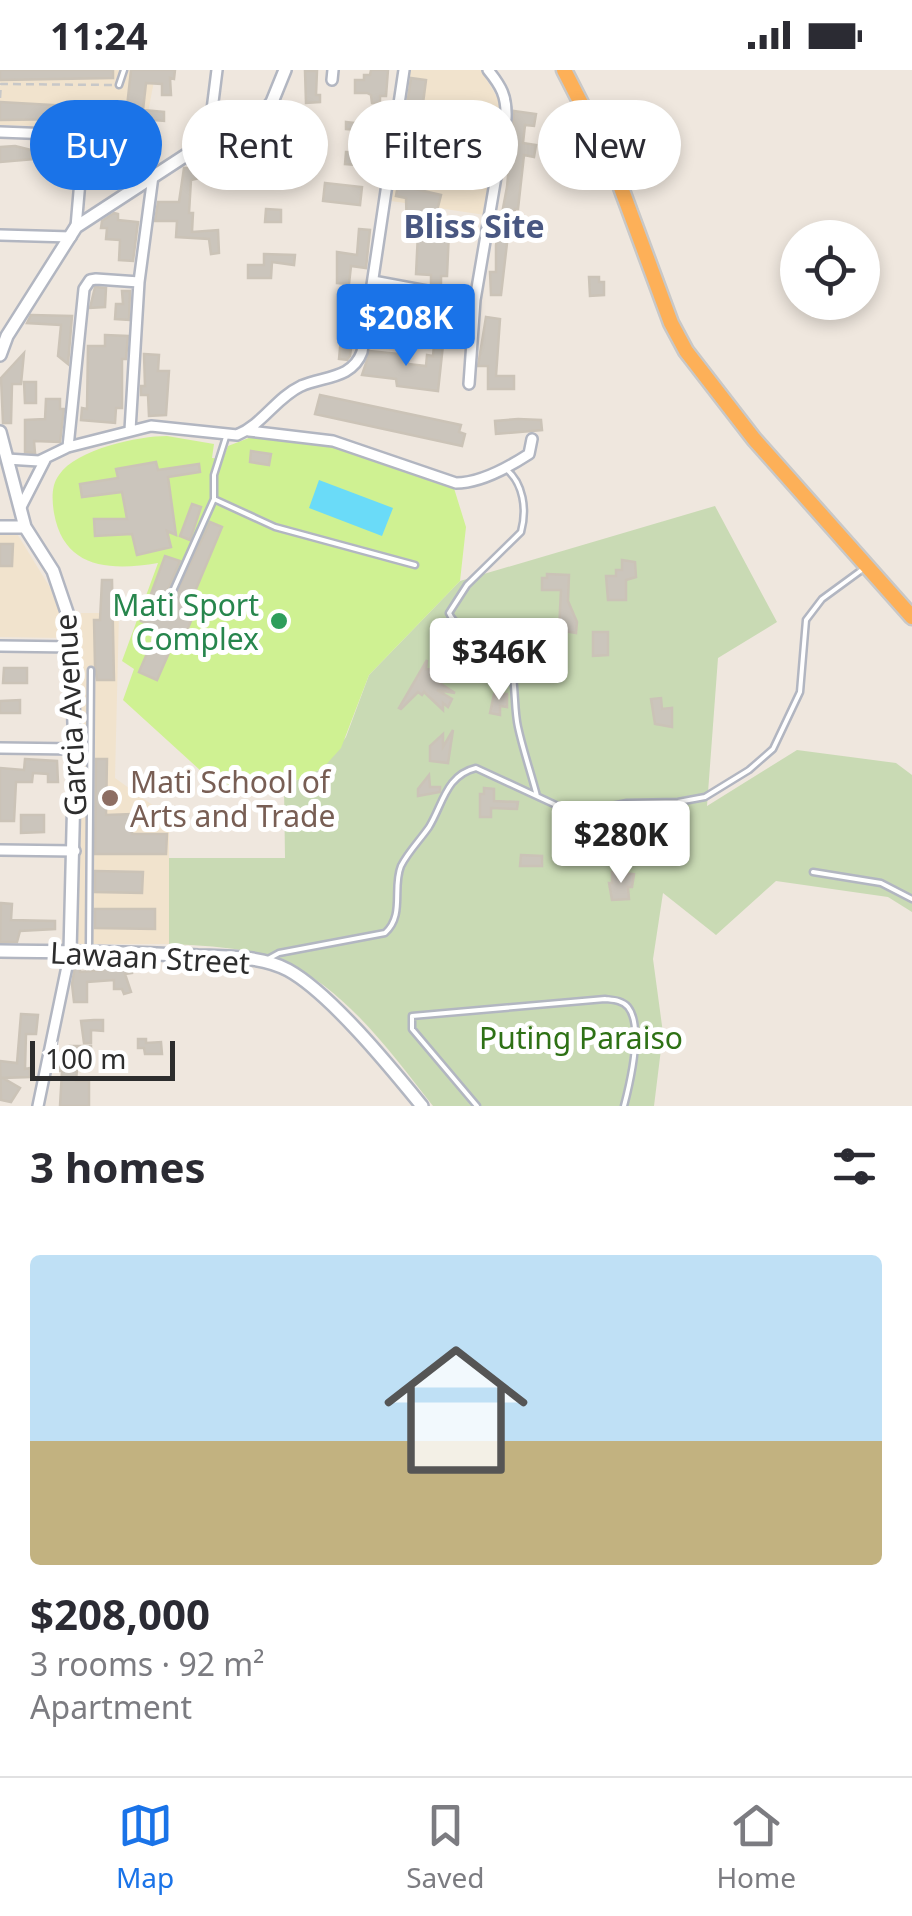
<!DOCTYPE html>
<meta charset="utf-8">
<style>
:root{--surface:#fff;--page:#f2f2f3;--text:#2b2b33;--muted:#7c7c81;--line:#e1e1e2;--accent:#1a73e8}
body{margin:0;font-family:"Noto Sans",sans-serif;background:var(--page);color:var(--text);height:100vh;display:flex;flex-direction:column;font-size:38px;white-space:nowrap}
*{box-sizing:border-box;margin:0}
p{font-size:32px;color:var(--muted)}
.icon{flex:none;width:55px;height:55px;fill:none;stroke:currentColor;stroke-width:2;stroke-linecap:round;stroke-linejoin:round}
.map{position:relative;height:1036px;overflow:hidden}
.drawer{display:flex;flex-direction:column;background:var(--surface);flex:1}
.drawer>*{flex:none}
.hud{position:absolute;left:30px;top:30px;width:852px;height:90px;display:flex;gap:20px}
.fabs{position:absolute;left:780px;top:150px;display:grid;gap:20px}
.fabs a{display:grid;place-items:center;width:100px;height:100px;border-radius:50%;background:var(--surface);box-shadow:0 5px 15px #0003;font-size:50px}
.scale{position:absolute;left:30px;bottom:25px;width:145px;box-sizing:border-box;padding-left:10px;border:5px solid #2d2d2d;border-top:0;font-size:28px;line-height:35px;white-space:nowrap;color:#2d2d2d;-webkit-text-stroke:8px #fff;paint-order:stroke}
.price{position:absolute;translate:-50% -85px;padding:0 22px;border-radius:10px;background:#fff;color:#222;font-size:32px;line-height:65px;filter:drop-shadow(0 2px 5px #0008)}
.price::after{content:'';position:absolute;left:50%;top:60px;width:30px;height:22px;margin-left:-15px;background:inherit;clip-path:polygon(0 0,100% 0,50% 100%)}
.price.on{background:var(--accent);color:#fff}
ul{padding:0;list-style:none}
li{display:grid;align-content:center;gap:20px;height:530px;padding:0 30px}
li+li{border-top:2px solid var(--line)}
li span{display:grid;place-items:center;height:310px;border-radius:10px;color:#555}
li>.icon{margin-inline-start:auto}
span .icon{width:180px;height:180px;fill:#fffc;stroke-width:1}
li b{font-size:42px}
h2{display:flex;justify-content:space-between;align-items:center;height:120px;padding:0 30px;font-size:42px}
.chip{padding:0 35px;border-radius:45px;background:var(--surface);box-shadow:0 5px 15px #0003;font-size:35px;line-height:90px}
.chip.on{background:var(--accent);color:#fff}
.status{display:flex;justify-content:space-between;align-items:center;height:70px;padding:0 50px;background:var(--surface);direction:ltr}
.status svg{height:28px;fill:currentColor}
.menu{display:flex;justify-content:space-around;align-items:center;height:140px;border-top:2px solid var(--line);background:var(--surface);font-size:28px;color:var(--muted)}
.menu a{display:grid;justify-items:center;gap:5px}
.menu .on{color:var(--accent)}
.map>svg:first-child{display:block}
</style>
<div class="status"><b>11:24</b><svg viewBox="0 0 49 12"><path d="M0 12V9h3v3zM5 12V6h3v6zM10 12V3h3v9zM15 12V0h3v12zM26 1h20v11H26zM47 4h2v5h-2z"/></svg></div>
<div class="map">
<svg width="912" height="1036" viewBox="0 0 912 1036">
<rect width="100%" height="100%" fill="#efe7de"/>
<path fill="#f1e3cd" d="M0 0H156L145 59 0 55Z
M406 0H481L501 34 485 145 391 131Z
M0 462H16L62 537 63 568 0 567Z
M81 543H119L115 708 169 747V874H76Z"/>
<path fill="#c9dab4" d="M715 436 777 552 718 588 707 736 797 680 896 693 912 705V842L888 827 776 811 716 865 663 823 653 889 663 963 654 1036H433C392 984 346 919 284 892 249 877 207 876 169 874V788H285L284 716 323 698 346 667 369 605 460 511Z"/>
<path fill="#cff192" d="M167 366 214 374 212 388 223 389 228 376 254 366 330 375 453 415 466 457 460 511 369 605 341 678 323 698 284 716 237 719 201 701 123 630 134 599 122 591 158 493C110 501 64 499 54 443 52 431 51 415 59 405 76 379 139 366 167 366Z"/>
<path fill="#6adbf8" d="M319 410 393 438 382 466 309 438Z"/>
<path fill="#cbc5bc" stroke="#cbc3b7" stroke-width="2.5" d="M0 0H113V8L0 10Z
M131 0H175L174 9 170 8 171 25H162V14L146 13 143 40 164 42V51L142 49 141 57 125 56V53L91 52 92 36 127 37Z
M371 0H388L386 26H380V33H372L371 25 367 23H355V10H364V5H370Z
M305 1H317L316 25H320V32L306 33Z
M411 8 426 10 418 72 402 70Z
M0 32 69 36V49L0 50Z
M514 41 536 44 534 56 525 55 523 73 536 75 534 87 524 85 518 139H515L513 157 509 156 501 225H491L490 202H496V175L507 117Z
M346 52 382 56 381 70 359 68 360 60 346 59Z
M255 58H260L261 89 250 88V104L232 103V115H218V104H223V89H234L235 77 246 78V67H253Z
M15 76 35 81 34 89 0 92V77Z
M106 81H123V100L107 101Z
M346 82 371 84 370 96 345 94Z
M184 98H204V107L191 110 189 143H193L192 162 218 160 219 183 211 184 209 169 176 167 177 151H155L158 132H179Z
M325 113 362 117 360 135 323 131Z
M398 115 441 125 435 149 440 150V161H449L447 206H441V215L431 214V205L416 204 418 163 407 161 406 128 396 126Z
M266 139 281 140V152H265Z
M114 143 118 144V150L138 152 133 191 119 190 120 170 106 169 107 158H101L102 151Z
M359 159 370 160 366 198 351 196 349 214 337 213V182L357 185Z
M264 184 295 185 294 195 272 192 271 208H248V195H264Z
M589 207H599V212H604V225L590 226Z
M95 217 106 218 105 237 90 238Z
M122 221H130L129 250 115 249 116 234H123Z
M381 223 416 229 409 269 375 263Z
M31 245 72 246 68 294 58 286 61 255 27 253Z
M486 247 500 249 496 306H514V319H488V296H478Z
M342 257 354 258 350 286 347 290 339 289Z
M105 265 128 266 126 289H122V338H116L115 353 81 350 82 338 87 339 88 276H105Z
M434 275H443L438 321 397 316 396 309 362 305 370 281 408 285V294L426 296 427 285 433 286Z
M24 283 21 314H12L11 353H3L1 308Z
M144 284 159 285 158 301H169L166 345 149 346 148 325H141V316H145Z
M24 312H36V333H25Z
M320 325 461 355 459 362 465 364 462 376 315 344Z
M46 329H60V339H64L60 372 34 371 35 383 25 382V350L45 349Z
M518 349 541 350 542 360 496 364 495 351Z
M251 381 271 384 269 395 250 392Z
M156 392 158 400 199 394 200 402 168 407 176 465 167 461 171 477 137 485 132 464 95 466 94 449H127L122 422 82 427 80 414 118 408 116 399Z
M192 434 201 437 190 470 180 466Z
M210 452 222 457 186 543 193 546 186 563 179 560 157 610 139 602 158 558 141 551 165 486 180 491 167 522 168 527 174 528Z
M0 474H13L12 496H0Z
M622 490 635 492 636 507 626 510V530H608L606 506H616V500H622Z
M547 504 569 505 568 531 577 552 576 563 559 560 561 520H542V508H547Z
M102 510H112L114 610H97L95 596 94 550H100Z
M593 562H608V585L593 586Z
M445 583 460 594 458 602H452L439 591Z
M427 590 426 599 447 600 435 610 455 623 437 620 452 629 448 637 443 633V640L424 622 422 625 418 622 401 639 399 638Z
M4 598H27V613H3Z
M494 624H507V637L500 636V645L490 643Z
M661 628 662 639 672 638V657L655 654 651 629Z
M20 630V643H0V631Z
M453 660 448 693 430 691V676L443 664V677Z
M25 689 57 691 58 712H48V704L33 703 32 712H16L14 751H0V698L24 700Z
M96 689H107L106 745 132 744V764H167L166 784H95Z
M429 705 430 717H440V722L418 726V719Z
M484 718 494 719V731L518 732 517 739 491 738V747H480V724H484Z
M21 745H44V762L21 763Z
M577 748 600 752 599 762 577 757Z
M521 785 542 786V796H520Z
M95 801 143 802 142 823 95 822Z
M612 802 634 804 632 817H628L629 829 612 830 609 813H612Z
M1 833 12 834 11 850 55 851V859L20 861 17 872H0Z
M95 839H155V859L95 858Z
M103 893 131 894 132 903 125 904 131 922 124 924 122 919H114V910L87 912V932H74L72 914 75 896H80V902L103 900Z
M21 944 38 945 36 964H26L25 999 30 998V1007L3 1008 20 1018 11 1032 1 1030 0 991 17 993Z
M94 950H103V961L91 960V973H84L81 951Z
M138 969H146V973L161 972 162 984H145L144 978H138Z
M70 976H91V987H78L76 1011H89V1036H60L62 1001 55 1000 57 987 70 988Z"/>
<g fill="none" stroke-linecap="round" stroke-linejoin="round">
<g stroke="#b2b6c1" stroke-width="9">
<path id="service" d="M119 15 124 0
M505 398C524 413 527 440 521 462L467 515 449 543C458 564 485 558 500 574 519 596 512 631 518 657 523 680 531 703 537 726
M214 429 275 457 415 495
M172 523 214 429V405L226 367
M813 802 881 813 912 829
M89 878 91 600
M268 889 279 883 385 863C405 845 392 818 401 796 408 782 420 770 429 757 443 734 446 705 476 698L558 736 586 741 627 733 678 732 705 727 749 700 773 679 800 622 806 550 822 529 863 499
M477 1036 412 959V946L605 929C613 930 622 930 628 937 644 957 630 1013 624 1036"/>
</g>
<g stroke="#b2b6c1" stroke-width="14">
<path id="minor" d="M332 10 333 0
M0 62 78 65 83 76 76 157
M208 72 217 0
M0 165 71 167
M373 211 475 230
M469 314 475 230 506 48C507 26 501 16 488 0
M130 360 139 212 153 106
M249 361 333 371 456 413C479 413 509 397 529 384L532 369
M68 377 84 219 90 210 96 209 139 212
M7 389 39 391 68 377 151 356 237 365C263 354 276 328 301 316 324 306 352 309 362 282L404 0
M21 437 45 390
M0 576 73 577
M0 678 75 679
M0 780 75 781
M38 1036 70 882"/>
</g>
<g stroke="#b2b6c1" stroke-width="16">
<path id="tertiary" d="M0 285 7 266 76 157 197 78 262 44 272 32 285 0
M0 362 25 457 53 501 70 551 75 679 70 882
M0 457H25
M0 881C66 882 132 882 198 886 228 887 262 886 288 900 330 923 391 998 422 1036"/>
</g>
<g stroke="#c8c8c8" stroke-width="19">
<path id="trunk" d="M564 0 613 96 671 253 686 281 754 369 912 547"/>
</g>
<path stroke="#c8c8c8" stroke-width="2.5" stroke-dasharray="8 5" stroke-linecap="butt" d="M0 28 1 14 113 15"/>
<use href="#service" stroke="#fff" stroke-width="4"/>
<use href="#minor" stroke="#fff" stroke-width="9"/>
<use href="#tertiary" stroke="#fff" stroke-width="11"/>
<use href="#trunk" stroke="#fdb058" stroke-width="14"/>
</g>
<circle fill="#2e9e5b" stroke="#fff" stroke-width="4" cx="279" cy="551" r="10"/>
<circle fill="#8d6e63" stroke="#fff" stroke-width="4" cx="110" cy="728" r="10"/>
<g text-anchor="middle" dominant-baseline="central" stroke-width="10" stroke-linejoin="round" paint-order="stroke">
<g font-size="30" fill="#27864d" stroke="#fff" text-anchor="end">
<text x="259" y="534">Mati Sport<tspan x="259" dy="34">Complex</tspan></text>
</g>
<g font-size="30" fill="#2d2d2d" stroke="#fff">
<text transform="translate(70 645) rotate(-93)">Garcia Avenue</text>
<text transform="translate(150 887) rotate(3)">Lawaan Street</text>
</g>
<g font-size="30" fill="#785e54" stroke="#fff" text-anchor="start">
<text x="130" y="711">Mati School of<tspan x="130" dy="34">Arts and Trade</tspan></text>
</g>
<g font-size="30" fill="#2e7115" stroke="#fff">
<text x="581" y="967">Puting Paraiso</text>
</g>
<g font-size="32" font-weight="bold" fill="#495781" stroke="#fff">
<text x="474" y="155">Bliss Site</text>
</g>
</g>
</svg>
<div class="fabs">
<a><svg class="icon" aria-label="locate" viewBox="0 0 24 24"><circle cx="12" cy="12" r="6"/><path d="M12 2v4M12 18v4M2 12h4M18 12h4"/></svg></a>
</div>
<div class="scale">100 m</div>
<b class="price on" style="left:406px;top:299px">$208K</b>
<b class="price" style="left:499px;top:633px">$346K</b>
<b class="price" style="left:621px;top:816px">$280K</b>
<div class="hud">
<a class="chip on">Buy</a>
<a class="chip">Rent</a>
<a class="chip">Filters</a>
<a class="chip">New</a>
</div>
</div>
<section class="drawer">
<h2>3 homes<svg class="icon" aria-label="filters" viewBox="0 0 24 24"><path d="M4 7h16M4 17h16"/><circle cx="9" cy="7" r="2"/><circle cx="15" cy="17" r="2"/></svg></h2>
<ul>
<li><span style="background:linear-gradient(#bfe0f5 60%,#c2b280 0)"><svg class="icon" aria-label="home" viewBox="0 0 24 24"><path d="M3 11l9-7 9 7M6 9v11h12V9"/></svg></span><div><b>$208,000</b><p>3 rooms · 92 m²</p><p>Apartment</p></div></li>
</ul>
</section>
<nav class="menu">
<a class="on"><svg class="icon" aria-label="map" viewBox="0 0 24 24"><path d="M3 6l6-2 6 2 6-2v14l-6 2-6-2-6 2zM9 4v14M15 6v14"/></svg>Map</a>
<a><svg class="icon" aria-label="saved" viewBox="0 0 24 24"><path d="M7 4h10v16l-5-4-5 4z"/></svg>Saved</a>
<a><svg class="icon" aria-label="home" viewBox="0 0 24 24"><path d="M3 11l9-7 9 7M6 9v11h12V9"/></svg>Home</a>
</nav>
